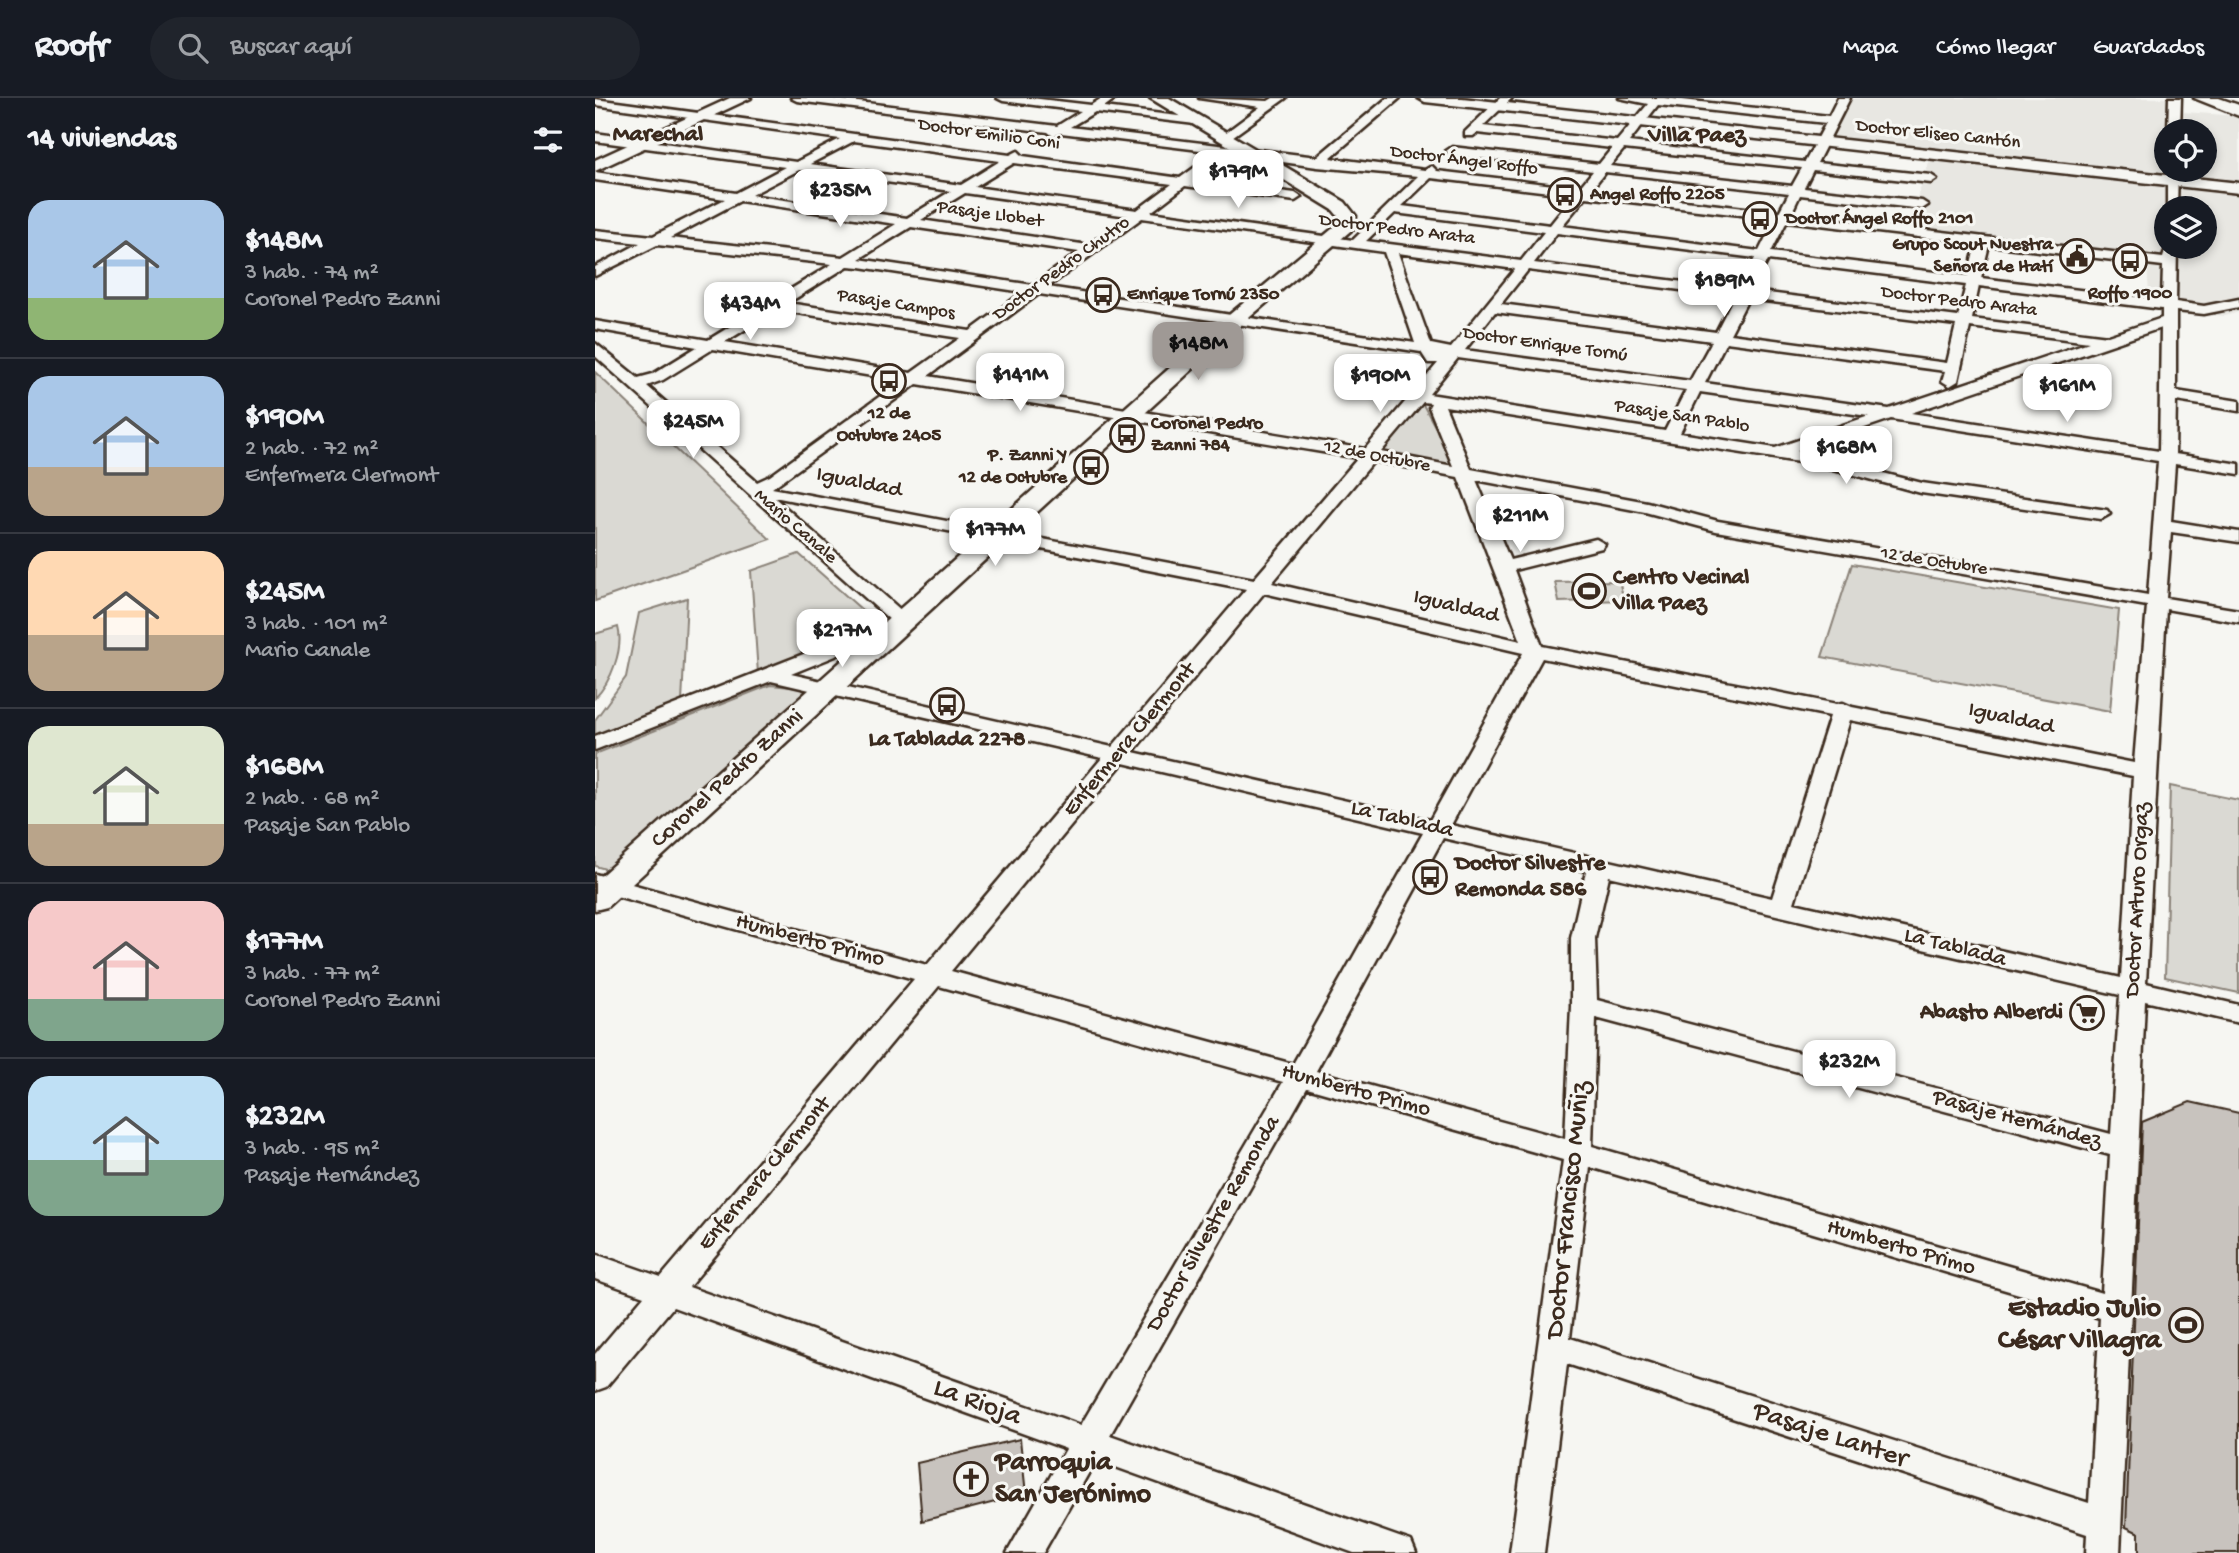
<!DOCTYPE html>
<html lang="es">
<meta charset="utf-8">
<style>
:root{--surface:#171b24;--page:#20242c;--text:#f1f3f6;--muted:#9ea1a6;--line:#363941;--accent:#9f9995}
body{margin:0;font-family:"Gochi Hand",sans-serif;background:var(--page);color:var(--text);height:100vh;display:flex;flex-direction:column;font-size:26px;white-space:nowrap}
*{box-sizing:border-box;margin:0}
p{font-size:23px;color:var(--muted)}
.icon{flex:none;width:38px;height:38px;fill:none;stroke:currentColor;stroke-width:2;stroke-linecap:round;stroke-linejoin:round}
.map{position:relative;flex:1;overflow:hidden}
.details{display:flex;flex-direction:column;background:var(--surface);width:595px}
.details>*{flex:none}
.fabs{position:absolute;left:1559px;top:21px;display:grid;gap:14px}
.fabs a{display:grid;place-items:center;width:63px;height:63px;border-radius:50%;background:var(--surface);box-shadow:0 4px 10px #0003;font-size:35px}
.price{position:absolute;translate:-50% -60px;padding:0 16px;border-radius:14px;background:#fff;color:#222;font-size:23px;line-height:46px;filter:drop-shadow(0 2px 4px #0008)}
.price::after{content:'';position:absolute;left:50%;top:42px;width:21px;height:16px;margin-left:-10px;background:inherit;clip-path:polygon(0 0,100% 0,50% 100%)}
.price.current{background:var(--accent);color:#111}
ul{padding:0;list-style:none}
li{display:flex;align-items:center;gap:21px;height:175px;padding:0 28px}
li+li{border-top:2px solid var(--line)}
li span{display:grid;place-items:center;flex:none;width:196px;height:140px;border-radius:21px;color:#555}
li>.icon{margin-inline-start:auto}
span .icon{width:84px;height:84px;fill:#fffc;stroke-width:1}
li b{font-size:30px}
h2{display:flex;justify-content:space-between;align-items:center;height:84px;padding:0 28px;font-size:30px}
header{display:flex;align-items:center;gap:42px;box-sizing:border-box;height:98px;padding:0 35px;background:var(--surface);border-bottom:2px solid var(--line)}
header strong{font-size:33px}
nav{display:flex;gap:38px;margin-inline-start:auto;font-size:24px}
.search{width:490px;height:63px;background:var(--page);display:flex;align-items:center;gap:18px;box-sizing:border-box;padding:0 24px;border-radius:38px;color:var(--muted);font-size:26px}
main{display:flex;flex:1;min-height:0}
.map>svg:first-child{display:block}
</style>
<header>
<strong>Roofr</strong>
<div class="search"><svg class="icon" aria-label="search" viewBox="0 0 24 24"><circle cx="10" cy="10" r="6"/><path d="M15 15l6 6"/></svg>Buscar aquí</div>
<nav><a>Mapa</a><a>Cómo llegar</a><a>Guardados</a></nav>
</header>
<main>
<section class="details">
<h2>14 viviendas<svg class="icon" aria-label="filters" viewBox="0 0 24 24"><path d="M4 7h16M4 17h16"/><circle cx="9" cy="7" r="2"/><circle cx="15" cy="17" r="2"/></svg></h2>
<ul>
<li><span style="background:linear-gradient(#a9c7e8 70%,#8fb573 0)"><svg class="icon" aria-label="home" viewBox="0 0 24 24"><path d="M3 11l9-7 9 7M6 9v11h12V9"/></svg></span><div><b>$148M</b><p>3 hab. · 74 m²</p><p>Coronel Pedro Zanni</p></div></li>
<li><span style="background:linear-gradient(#a9c7e8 65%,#b9a48a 0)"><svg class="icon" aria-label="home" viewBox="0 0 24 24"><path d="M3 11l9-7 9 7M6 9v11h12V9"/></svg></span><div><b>$190M</b><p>2 hab. · 72 m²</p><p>Enfermera Clermont</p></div></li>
<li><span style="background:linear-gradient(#ffd9b3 60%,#b9a48a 0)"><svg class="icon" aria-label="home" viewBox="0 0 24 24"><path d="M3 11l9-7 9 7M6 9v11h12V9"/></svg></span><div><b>$245M</b><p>3 hab. · 101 m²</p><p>Mario Canale</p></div></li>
<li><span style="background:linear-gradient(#dfe7d0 70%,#b9a48a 0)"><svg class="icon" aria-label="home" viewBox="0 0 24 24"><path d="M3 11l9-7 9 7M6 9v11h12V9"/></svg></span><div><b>$168M</b><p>2 hab. · 68 m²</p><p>Pasaje San Pablo</p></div></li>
<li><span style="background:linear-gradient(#f6c9c9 70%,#7fa58c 0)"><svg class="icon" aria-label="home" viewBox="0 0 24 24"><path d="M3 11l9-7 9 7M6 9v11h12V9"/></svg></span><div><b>$177M</b><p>3 hab. · 77 m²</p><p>Coronel Pedro Zanni</p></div></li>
<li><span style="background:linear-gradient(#bfe0f5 60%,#7fa58c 0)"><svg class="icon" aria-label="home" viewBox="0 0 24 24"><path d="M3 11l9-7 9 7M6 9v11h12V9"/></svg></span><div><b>$232M</b><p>3 hab. · 95 m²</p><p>Pasaje Hernández</p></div></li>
</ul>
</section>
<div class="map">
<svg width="1644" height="1455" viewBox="0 0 1644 1455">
<rect width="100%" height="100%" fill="#f6f6f2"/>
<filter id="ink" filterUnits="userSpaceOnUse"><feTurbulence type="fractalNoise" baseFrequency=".0143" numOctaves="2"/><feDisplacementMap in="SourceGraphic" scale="14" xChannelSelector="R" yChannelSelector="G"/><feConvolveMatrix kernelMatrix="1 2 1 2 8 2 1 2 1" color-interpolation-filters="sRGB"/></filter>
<g filter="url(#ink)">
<path fill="#e8e7e2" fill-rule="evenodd" d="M1241 0H1586L1589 14 1644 18V214L1630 218 1555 211 1552 166 1310 137 1336 58 1216 45ZM1572 33H1610V72H1572ZM1572 110H1610V149H1572Z"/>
<path fill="#dad9d3" stroke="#8a8278" stroke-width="2" d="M0 274 175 441 0 503Z
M826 303 863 370 782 356Z
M204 456 285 528 163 576 156 473Z
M1257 466 1524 512 1515 613 1227 559Z
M1024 483 1029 502 964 504 960 484Z
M92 500 87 604 0 640V622L31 579 44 515Z
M23 529C29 551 16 584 0 600V536Z
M175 587 218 591 17 773 0 768V656Z
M1575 688 1644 702V895L1570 879Z"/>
<path fill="#c8c3be" stroke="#3b2a1e" stroke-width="2" d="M1595 1004 1644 1015V1455H1544V1435L1531 1429 1547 1024Z
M425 1341 431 1396 327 1423 322 1365Z"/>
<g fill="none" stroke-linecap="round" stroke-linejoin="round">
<g stroke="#3b2a1e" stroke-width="5">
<path id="minor" d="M196 0H230L462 28 486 13 408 3 402 0H436L496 7 507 0H521L509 9 600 20 606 23 600 26 500 14 475 29 722 59 792 0H805L735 60 830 72 837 68 842 73 984 90 998 73 857 57 851 53 857 49 1004 66 1017 50 882 35 878 38H870V34L905 0H917L888 28 1022 43 1053 6 1024 0H1069L1234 18 1243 0H1255L1222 65 1336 77 1342 81 1336 85 1218 72 1209 90 1327 103 1333 107 1327 111 1205 97 1196 116 1568 160 1572 146V149H1582L1581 204 1609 208 1644 201V209L1609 216 1581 213V293L1644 303V313L1581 303 1580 356 1644 366V376L1580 366 1576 423 1644 434V444L1576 434 1571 500 1644 512V524L1571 511 1551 885 1644 907V925L1550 903 1525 1455H1491L1492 1436 972 1266 949 1455H915L968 1062 712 990 515 1337 804 1439 816 1443 821 1455H759L501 1362 448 1455H412L471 1351 78 1209 11 1289 0 1293V1256L49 1198 0 1181V1156L66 1179 319 881 0 792V776L332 867 507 660 176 583 0 652V638L295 522 0 258V245L43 280 58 276 102 249 0 231V223L113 242 237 166 62 147 0 178V169L45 145 0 140V132L58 138 130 101 0 82V74L141 95 190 69 0 43V35L201 64 245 41 0 7V1L415 57 423 53 428 58 585 80 621 54 466 35 458 38 453 34 202 3ZM1063 7 1231 25 1210 64 1034 44ZM259 43 405 63 366 87 215 66ZM1029 51 1207 70 1197 88 1015 68ZM634 56 722 69 823 78 758 142 556 114 590 88 700 103 706 99 700 95 599 82ZM419 65 577 86 542 112 380 89ZM204 72 356 93 312 120 156 97ZM1010 74 1194 95 1184 114 996 92ZM836 80 979 97 955 127 807 108ZM370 95 533 118 493 147 326 122ZM991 99 1180 121 1164 153 967 128ZM145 103 301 126 248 159 75 140ZM800 115 949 134 926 163 771 143ZM547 120 789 154 820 245 453 189ZM1192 123 1381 146 1373 178 1176 154ZM316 129 484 154 438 187 264 161ZM962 135 1160 160 1144 191 939 165ZM1394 147 1568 168 1567 202 1386 180ZM803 155 920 171 856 250 836 246ZM1173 162 1371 187 1363 219 1157 193ZM253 168 265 169 428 194 375 233 193 205ZM933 172 1139 199 1121 234 906 206ZM1384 188 1567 211V220L1513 238 1377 221ZM444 196 826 254 833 265H843L770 351 333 278ZM1153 201 1361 227 1352 265 1135 236ZM182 212 365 240 316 275 130 244ZM900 214 1117 243 1095 283 870 252ZM1375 229 1494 244 1294 311 1110 285 1131 244 1350 273 1347 283 1355 288 1363 283ZM1566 230 1564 353 1316 315ZM118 251 306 283 175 378 162 384 52 288 68 282ZM863 260 1091 292 1070 333 834 296ZM322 286 763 360 659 481 177 390ZM1105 294 1273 318H1274L1180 350 1085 335ZM828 304 836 305 834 309 858 368 786 354ZM850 308 1223 367 1326 395 1506 421 1515 416 1512 412 1327 385 1202 353 1296 321 1563 363 1553 497 1123 423 1052 404 876 371ZM779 363 863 379 926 543 677 485ZM881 382 1050 414 1121 433 1552 508 1539 665 1257 609 1248 605 1242 606 947 548 919 472 1007 450 1010 446 1001 441 915 462ZM180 400H184L651 491 517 649 196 576 310 530 318 523ZM669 495 928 555 835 722 538 654ZM947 560 1235 618 1177 800 856 727ZM1255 622 1538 678 1526 880 1199 805ZM528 665 828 735 698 966 356 873ZM848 740 991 773 976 840V908L970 1041 721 973ZM1014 778 1525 897 1516 1036 1002 902 1000 840ZM344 888 688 984 486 1327 94 1189ZM1001 920 1515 1057 1507 1195 997 1048ZM995 1069 1505 1220 1494 1405 975 1240Z
M604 0 673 3 678 0H691L630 44 624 40 626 38 665 9Z
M1574 0H1586L1585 33H1573Z
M1572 71 1583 72 1582 110 1572 113Z"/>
</g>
<g stroke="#3b2a1e" stroke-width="5">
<path id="tertiary" d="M823 0H867L1644 85V95L830 4Z"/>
</g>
<g stroke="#3b2a1e" stroke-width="5">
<path id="secondary" d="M135 0H156L0 73V62Z
M555 0H574L750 104 761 118 760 129 648 225 12 809 0 812V783L634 217 742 127 743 118 738 112Z"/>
</g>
<g stroke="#3b2a1e" stroke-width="5">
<path id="primary" d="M1599 0H1624L1644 7V18Z"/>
</g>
<use href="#minor" fill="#f6f6f2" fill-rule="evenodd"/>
<use href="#tertiary" fill="#f6f6f2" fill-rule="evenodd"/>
<use href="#secondary" fill="#f6f6f2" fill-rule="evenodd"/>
<use href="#primary" fill="#f6f6f2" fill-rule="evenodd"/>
</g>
</g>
<defs>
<g id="bus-ring" transform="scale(1.75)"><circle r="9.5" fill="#f6f6f2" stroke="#3b2a1e" stroke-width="1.5"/><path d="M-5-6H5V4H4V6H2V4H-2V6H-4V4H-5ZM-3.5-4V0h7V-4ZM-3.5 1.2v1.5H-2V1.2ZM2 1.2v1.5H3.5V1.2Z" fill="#3b2a1e"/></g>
<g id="civic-ring" transform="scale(1.75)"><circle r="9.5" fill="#f6f6f2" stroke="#3b2a1e" stroke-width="1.5"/><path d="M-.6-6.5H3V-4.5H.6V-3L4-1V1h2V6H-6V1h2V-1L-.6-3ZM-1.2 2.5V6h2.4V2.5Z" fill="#3b2a1e"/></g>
<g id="stadium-ring" transform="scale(1.75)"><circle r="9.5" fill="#f6f6f2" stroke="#3b2a1e" stroke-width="1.5"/><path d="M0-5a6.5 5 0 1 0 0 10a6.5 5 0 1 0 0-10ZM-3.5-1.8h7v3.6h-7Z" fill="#3b2a1e"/></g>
<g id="supermarket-ring" transform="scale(1.75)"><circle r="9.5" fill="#f6f6f2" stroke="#3b2a1e" stroke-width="1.5"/><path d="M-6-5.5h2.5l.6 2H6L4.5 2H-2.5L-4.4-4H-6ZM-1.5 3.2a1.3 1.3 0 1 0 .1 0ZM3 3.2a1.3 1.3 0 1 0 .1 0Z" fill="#3b2a1e"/></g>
<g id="church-ring" transform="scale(1.75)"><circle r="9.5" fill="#f6f6f2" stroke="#3b2a1e" stroke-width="1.5"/><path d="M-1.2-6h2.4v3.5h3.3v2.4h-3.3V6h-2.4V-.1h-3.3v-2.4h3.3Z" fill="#3b2a1e"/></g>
</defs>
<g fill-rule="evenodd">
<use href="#bus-ring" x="970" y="97"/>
<use href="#bus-ring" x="1165" y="121"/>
<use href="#civic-ring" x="1482" y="158"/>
<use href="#bus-ring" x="1535" y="163"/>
<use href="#bus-ring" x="508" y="197"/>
<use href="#bus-ring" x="294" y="283"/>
<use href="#bus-ring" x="532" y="337"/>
<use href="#bus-ring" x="496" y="369"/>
<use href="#stadium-ring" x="994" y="493"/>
<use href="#bus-ring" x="352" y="607"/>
<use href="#bus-ring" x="835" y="779"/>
<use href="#supermarket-ring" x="1492" y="915"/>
<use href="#stadium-ring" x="1591" y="1227"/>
<use href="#church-ring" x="376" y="1381"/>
</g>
<g text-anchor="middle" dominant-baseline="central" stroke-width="6" stroke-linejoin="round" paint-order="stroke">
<g font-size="19" fill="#3b2a1e" stroke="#f6f6f2">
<text transform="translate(394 37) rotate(8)">Doctor Emilio Coni</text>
<text transform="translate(1343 37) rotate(6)">Doctor Eliseo Cantón</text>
<text transform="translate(869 63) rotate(7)">Doctor Ángel Roffo</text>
<text transform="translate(395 117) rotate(8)">Pasaje Llobet</text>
<text transform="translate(802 132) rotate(7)">Doctor Pedro Arata</text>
<text transform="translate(467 171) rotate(-36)">Doctor Pedro Chutro</text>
<text transform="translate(1364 204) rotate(7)">Doctor Pedro Arata</text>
<text transform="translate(301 207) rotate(9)">Pasaje Campos</text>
<text transform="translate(950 247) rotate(8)">Doctor Enrique Tornú</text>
<text transform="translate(1087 319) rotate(9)">Pasaje San Pablo</text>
<text transform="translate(782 359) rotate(11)">12 de Octubre</text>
<text transform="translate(200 429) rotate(41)">Mario Canale</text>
<text transform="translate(1339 464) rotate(9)">12 de Octubre</text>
</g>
<g font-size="19" font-weight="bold" fill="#3b2a1e" stroke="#f6f6f2" text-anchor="start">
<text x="995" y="97">Angel Roffo 2205</text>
<text x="1190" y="121">Doctor Ángel Roffo 2101</text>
<text x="1458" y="147" text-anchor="end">Grupo Scout Nuestra<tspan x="1458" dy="22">Señora de Itatí</tspan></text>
<text x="1535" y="196" text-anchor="middle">Roffo 1900</text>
<text x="532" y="197">Enrique Tornú 2350</text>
<text x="294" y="316" text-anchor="middle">12 de<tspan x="294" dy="22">Octubre 2405</tspan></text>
<text x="556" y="326">Coronel Pedro<tspan x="556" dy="22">Zanni 784</tspan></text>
<text x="472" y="358" text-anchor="end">P. Zanni Y<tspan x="472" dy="22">12 de Octubre</tspan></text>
</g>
<g font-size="23" fill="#3b2a1e" stroke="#f6f6f2">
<text transform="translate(264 385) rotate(11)">Igualdad</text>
<text transform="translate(861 509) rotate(13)">Igualdad</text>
<text transform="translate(1416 621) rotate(12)">Igualdad</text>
<text transform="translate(535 642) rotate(-50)">Enfermera Clermont</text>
<text transform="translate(133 681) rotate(-42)">Coronel Pedro Zanni</text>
<text transform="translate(807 722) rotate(13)">La Tablada</text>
<text transform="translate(1543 802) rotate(-87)">Doctor Arturo Orgaz</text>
<text transform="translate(215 843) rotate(15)">Humberto Primo</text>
<text transform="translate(1360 850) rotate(14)">La Tablada</text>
<text transform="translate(761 993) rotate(15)">Humberto Primo</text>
<text transform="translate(1422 1022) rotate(15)">Pasaje Hernández</text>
<text transform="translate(170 1076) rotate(-50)">Enfermera Clermont</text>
<text transform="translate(619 1126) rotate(-60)">Doctor Silvestre Remonda</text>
<text transform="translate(1306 1150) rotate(16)">Humberto Primo</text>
</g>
<g font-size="23" font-weight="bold" fill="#3b2a1e" stroke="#f6f6f2" text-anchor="start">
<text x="1018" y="480">Centro Vecinal<tspan x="1018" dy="26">Villa Paez</tspan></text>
<text x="352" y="642" text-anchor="middle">La Tablada 2278</text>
<text x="860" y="766">Doctor Silvestre<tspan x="860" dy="26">Remonda 586</tspan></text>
<text x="1468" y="915" text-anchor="end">Abasto Alberdi</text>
</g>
<g font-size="24" font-weight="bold" fill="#3b2a1e" stroke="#f6f6f2">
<text x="63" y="37">Marechal</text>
<text x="1102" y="38">Villa Paez</text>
</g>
<g font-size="28" fill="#3b2a1e" stroke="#f6f6f2">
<text transform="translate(974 1112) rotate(-84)">Doctor Francisco Muñiz</text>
<text transform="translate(382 1305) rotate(20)">La Rioja</text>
<text transform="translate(1235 1338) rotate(18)">Pasaje Lanter</text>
</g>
<g font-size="28" font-weight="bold" fill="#3b2a1e" stroke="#f6f6f2" text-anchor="end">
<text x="1566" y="1211">Estadio Julio<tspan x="1566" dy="32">César Villagra</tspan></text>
<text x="400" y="1365" text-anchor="start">Parroquia<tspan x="400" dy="32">San Jerónimo</tspan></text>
</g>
</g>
</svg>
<div class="fabs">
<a><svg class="icon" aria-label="locate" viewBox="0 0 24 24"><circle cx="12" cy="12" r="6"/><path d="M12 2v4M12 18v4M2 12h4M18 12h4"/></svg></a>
<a><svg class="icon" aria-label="layers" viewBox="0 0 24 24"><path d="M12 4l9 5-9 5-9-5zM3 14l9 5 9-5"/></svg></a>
</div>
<b class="price" style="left:643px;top:112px">$179M</b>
<b class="price" style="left:245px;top:131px">$235M</b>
<b class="price" style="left:1129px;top:221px">$189M</b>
<b class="price" style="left:155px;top:244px">$434M</b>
<b class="price current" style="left:603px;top:284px">$148M</b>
<b class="price" style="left:425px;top:315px">$141M</b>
<b class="price" style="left:785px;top:316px">$190M</b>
<b class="price" style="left:1472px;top:326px">$161M</b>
<b class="price" style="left:98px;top:362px">$245M</b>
<b class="price" style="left:1251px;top:388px">$168M</b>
<b class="price" style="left:925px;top:456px">$211M</b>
<b class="price" style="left:400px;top:470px">$177M</b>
<b class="price" style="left:247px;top:571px">$217M</b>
<b class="price" style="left:1254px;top:1002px">$232M</b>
</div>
</main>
